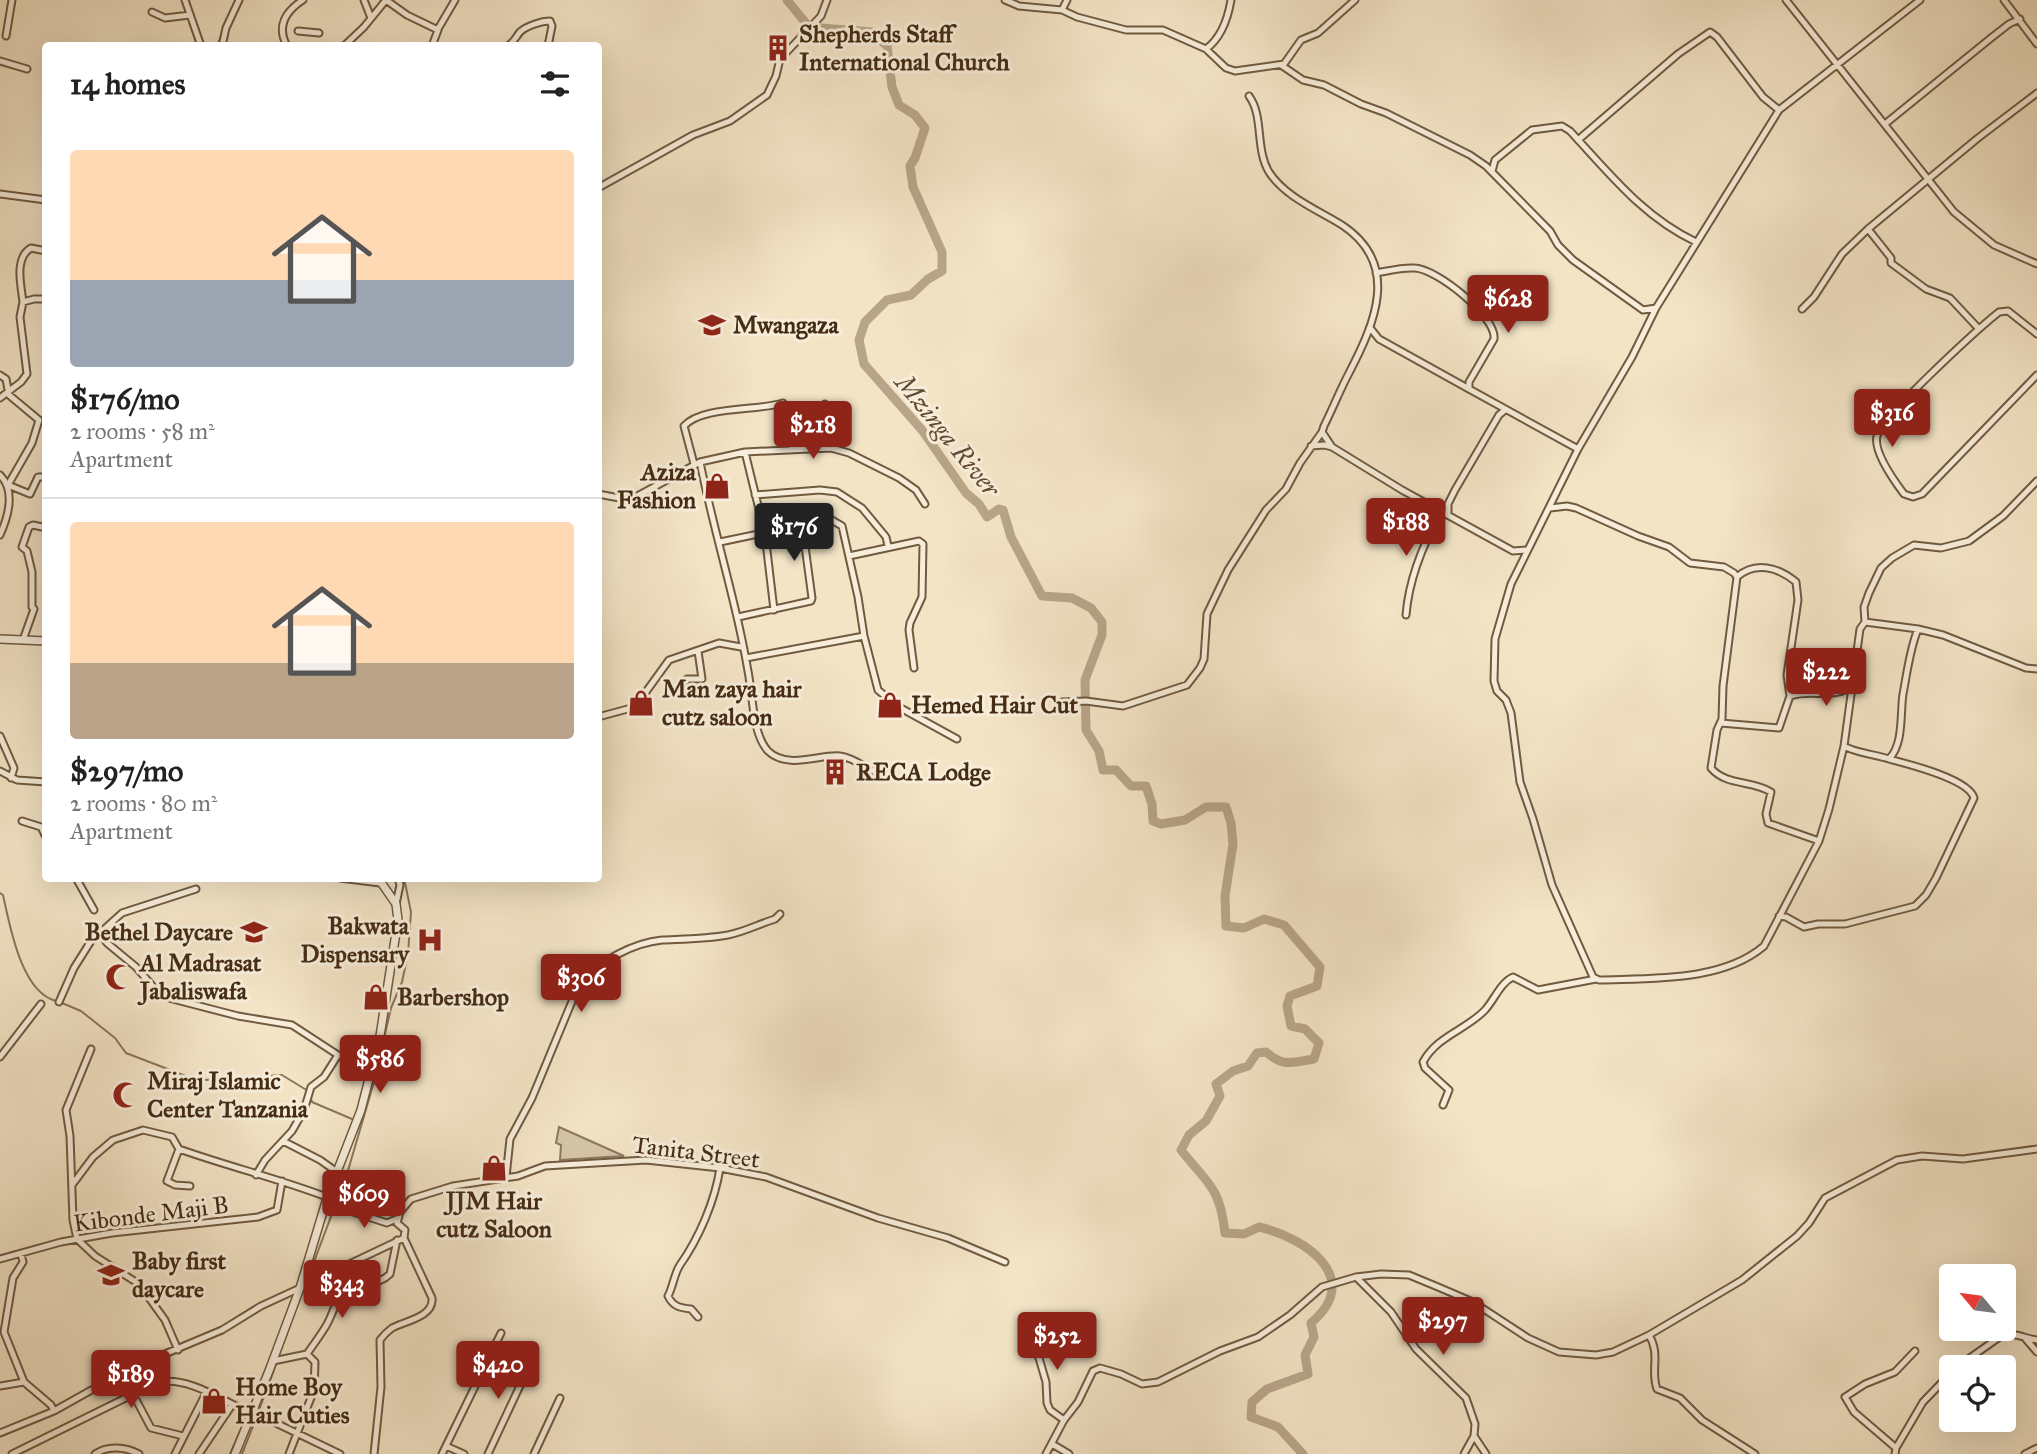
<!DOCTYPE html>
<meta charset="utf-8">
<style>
:root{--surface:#fff;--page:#f6f6f6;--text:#222;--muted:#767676;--line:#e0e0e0;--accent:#8f2418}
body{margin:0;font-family:"IM FELL Great Primer",serif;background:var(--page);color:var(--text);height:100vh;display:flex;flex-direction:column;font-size:26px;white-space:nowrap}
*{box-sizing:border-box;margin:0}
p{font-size:23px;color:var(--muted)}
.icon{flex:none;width:38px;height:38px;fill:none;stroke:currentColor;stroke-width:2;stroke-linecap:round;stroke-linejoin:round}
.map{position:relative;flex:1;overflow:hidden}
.sheet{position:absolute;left:42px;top:42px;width:560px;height:840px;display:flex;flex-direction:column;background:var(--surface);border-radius:7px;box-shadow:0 7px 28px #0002}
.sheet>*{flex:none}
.needle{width:46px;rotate:299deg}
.buttons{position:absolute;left:1939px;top:1264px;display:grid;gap:14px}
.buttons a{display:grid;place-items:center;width:77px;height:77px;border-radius:7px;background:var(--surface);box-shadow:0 7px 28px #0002;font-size:35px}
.price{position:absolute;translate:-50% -60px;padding:0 16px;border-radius:7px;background:var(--accent);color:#fff;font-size:23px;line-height:46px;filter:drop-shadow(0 2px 4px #0008)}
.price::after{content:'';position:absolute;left:50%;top:42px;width:21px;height:16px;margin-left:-10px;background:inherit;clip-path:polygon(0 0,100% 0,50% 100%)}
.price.on{background:#222;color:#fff}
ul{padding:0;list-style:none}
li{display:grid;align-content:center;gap:14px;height:371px;padding:0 28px}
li+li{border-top:2px solid var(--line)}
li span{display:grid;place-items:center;height:217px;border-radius:7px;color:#555}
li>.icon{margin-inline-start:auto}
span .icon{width:126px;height:126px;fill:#fffc;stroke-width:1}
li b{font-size:30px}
h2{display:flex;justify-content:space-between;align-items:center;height:84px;padding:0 28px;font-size:30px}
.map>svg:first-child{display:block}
</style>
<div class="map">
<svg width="2037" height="1454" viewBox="0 0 2037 1454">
<rect width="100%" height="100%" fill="#f3e4c6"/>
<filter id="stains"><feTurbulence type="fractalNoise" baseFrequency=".00286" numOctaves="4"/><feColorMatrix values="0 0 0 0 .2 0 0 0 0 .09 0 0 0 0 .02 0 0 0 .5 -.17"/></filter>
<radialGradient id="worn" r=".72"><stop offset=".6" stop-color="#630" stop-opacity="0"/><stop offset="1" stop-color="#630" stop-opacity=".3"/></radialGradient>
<path fill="#d5c5a8" stroke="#8d785e" stroke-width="2" d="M559 1127 624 1156 560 1160 561 1145 556 1143Z"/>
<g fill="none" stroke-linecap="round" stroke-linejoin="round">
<path stroke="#8a755a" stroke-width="2" d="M232 9 236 0
M217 46 222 34
M0 893 3 895C10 926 21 992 56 1001
M62 1003 81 1011 115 1038 126 1053 191 1078 204 1080 282 1075 308 1091
M310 1095 312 1102 352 1119
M306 1283 347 1174 374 1082 391 1008 402 982 408 954 411 912 404 878
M297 1306 304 1288
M278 1358 288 1330
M259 1410 277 1362
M230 1454 241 1429
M242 1454 257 1416"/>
<path stroke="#b8a589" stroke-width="9" d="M787 0 809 27 872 32 887 46 892 87 899 105 915 115 925 128 915 158 910 166 913 187 942 252V271L928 279 911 295 887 300 865 322 859 340 864 364 922 430 966 493 979 504 987 517 999 509 1003 510 1011 537 1042 596 1072 598 1091 608 1102 622V635L1085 680 1086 730 1099 751 1103 770H1116L1131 786H1146L1152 804 1153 821 1161 824 1185 820 1206 807H1226L1231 823 1233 844 1225 896 1226 926 1244 928 1264 919 1284 925 1320 967 1317 986 1290 996 1287 1006 1291 1026 1305 1029 1319 1043 1314 1059C1293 1062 1284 1068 1266 1052L1257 1053 1248 1066 1233 1071 1216 1084 1220 1096 1206 1121 1189 1135 1181 1150C1208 1184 1220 1187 1225 1233L1244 1234 1259 1227C1306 1238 1364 1278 1311 1323L1314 1337 1305 1355 1308 1374 1267 1389 1252 1402 1251 1417 1278 1427 1303 1454"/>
<g stroke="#705a40" stroke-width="9">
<path id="minor" d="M185 0 201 46
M364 0 371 18
M386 0 407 15 438 30 432 46
M1005 0 1019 6 1062 10 1077 17 1126 30H1163L1206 49 1226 68 1235 71 1284 64 1301 40 1318 33 1355 0
M1786 0 1954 212 1994 245 2037 264
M1920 0 1779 110 1656 308 1632 357 1578 449 1511 584 1495 639 1494 681 1497 691 1506 700 1511 713 1520 782 1533 819 1552 885 1593 977 1599 980C1651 978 1722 982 1764 946L1819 841 1829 809 1844 746 1860 629 1865 622 1918 629 1943 635 2026 668 2037 669
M2004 0 2037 44
M1062 10 1067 0
M152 12 165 18 190 15
M438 29 455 0
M298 31 319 33
M6 36 12 0
M222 46 226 28 239 0
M287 46C276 26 286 11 303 0
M344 46 364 27 386 0
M508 46C515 41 515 38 520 32 526 26 542 21 550 21L552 26 548 46
M1206 49C1221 38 1228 18 1231 0
M0 61 27 69
M1281 65 1303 80 1324 85 1361 104 1386 113 1470 155 1486 166 1550 231 1558 245 1573 260 1643 310 1656 308
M1249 96C1264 116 1255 149 1269 172 1285 197 1318 210 1342 225 1401 264 1375 323 1349 373 1340 390 1333 408 1324 426L1322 432 1332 447 1402 490 1513 551 1527 550
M1885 124 1991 38 2009 24 2020 19
M1578 140 1678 54 1710 32 1717 37 1763 97 1779 110
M1492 171 1495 160 1532 130 1562 126 1570 131C1609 173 1643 217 1696 242
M598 188 693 135 730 121 767 95 776 76 780 59 821 16 827 0
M0 194 46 200
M1868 229 1891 258V263L1926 289 1950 298 1979 329
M1376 273C1388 271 1402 267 1415 268 1437 269 1497 317 1494 339L1469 382V389L1578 449
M23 302C21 285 14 258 31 248L46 251
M1802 309 1814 297 1842 254 1868 229 1978 138 2037 93
M1371 329 1379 339 1469 389
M2037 334 2008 311 1999 312C1979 328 1881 417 1877 436 1873 452 1895 482 1904 494L1913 497 1922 494 2037 375
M0 375 6 379 9 395 39 420 32 443 8 485 30 494 38 477H46
M0 398 21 382 27 374 20 317 23 302 34 299H46
M825 404 831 448
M1311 446 1324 445 1332 447
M745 452 765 534 774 610
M700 462C715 538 740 613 751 690 753 708 755 737 768 751 788 770 819 754 840 756 858 758 871 775 889 775
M694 464 684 426C702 406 757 411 783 403L793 448
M0 475C16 491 8 517 0 535
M598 494 630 500 700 462 745 452 831 448 849 453 899 478 916 490 925 504
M755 495 820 490 837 492 862 508 886 537 888 546
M1550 508 1567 506 1576 508 1638 536 1669 547 1690 563 1724 567 1734 573 1737 577 1723 686 1722 719 1717 730 1711 768C1726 786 1752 780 1771 792L1766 814 1768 823 1819 841
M1448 515V504L1455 490 1499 415 1505 410
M720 542 830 519 842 526 858 597 864 636 878 690 897 706 957 739
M849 556 919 541 923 544 922 597 910 623 909 630 914 668
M1406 615C1409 579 1423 544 1441 512
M738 617 811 601 812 598 802 524
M1865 622 1864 607 1869 593 1881 568 1892 558 1914 545 1941 548 1969 541 2003 516 2037 481
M23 640 34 609 32 607V572L27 551 22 547 29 527 33 525 42 527 46 524
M746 658 864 636
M684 682 687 679H702L698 651
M1790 696C1812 689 1828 699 1850 688
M1062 702 1086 701 1123 706 1187 685 1200 668 1204 659 1207 614 1228 570 1266 510 1286 489 1300 463 1322 432
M598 717 635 707 669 660 719 643 741 647
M1721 723 1779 728 1790 696 1787 675 1798 600 1796 582C1778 567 1755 561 1737 577
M0 736 14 768 11 778
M1844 746C1853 752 1877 755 1889 759 1904 744 1900 713 1903 694 1907 673 1910 648 1918 629
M0 771 17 780 46 782
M22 821 41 827 46 837
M76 878 94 910
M340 878 380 883
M396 904 400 885 398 878
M1779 916 1786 917 1804 927 1818 924H1845L1915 906 1926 895 1936 878 1974 798C1969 779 1908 764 1889 759
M100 932 107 943 136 967 161 996 238 1016 292 1025 338 1055 375 1060
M59 1002 74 968 91 941 122 913 196 889
M91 1049 66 1110 70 1136 73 1220 77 1239 95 1256 139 1284 165 1320 178 1350
M0 1057 41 1004
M1443 1105 1449 1090 1425 1068 1423 1062C1437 1036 1466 1030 1485 1010 1495 999 1500 983 1513 977L1538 990 1596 979
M283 1141 320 1160 337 1172
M179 1149C227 1166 276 1178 324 1196L328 1195
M179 1149 167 1181 175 1185 190 1186
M256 1175 265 1160 292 1131 304 1110 311 1087 324 1077 338 1055
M506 1177 510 1139 532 1098 580 982C601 961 632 943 662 940 684 939 706 939 728 935 744 932 759 924 775 919L780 914
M72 1185 93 1157 113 1140 143 1130 172 1137 179 1149
M325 1207 347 1210 387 1223 396 1219
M21 1254 23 1262 13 1278 4 1332 24 1382 51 1405 54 1411
M0 1259 61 1242 112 1233 258 1217 277 1210 282 1181
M1356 1277 1391 1312 1416 1349 1466 1398 1475 1424 1474 1436 1464 1454
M698 1317 691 1309C681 1308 673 1307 668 1296 673 1287 674 1274 680 1265 699 1238 715 1201 720 1168
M1649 1335C1661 1355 1650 1370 1657 1389L1680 1398 1702 1420 1755 1454
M2025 1338 2037 1352
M1030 1343 1039 1358 1046 1382 1047 1403 1050 1410 1064 1420
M307 1354C313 1345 320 1336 326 1326 335 1311 332 1303 350 1290 363 1281 378 1286 390 1274L397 1240
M273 1361 307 1354 315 1362 314 1390 289 1454
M1957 1367 2001 1336C2015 1332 2023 1338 2037 1340
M0 1386 24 1382
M133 1394 151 1428 183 1436
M253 1412 340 1454
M0 1433 54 1411 129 1369 222 1330 261 1306 300 1288 329 1271 345 1266 404 1238 405 1230 397 1223 400 1212 411 1199 453 1186 518 1176 545 1166 646 1160 720 1168 766 1177 878 1218 948 1238 1005 1262
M1474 1436 1486 1454
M1052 1444 1069 1454
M446 1446 464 1454
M1896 1448 1854 1412 1845 1397 1865 1384 1895 1372 1915 1351
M12 1454 156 1383C186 1374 225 1402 252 1414
M95 1454C108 1445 126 1447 139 1454
M175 1454 206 1393
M199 1454 232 1405
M374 1454 381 1387 380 1340C383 1336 388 1331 392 1328 405 1321 434 1317 432 1298L404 1238
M442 1454 501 1333
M488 1454 532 1360
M534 1454 560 1398
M1046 1454 1064 1420 1078 1402 1093 1371 1100 1368 1121 1374 1142 1384 1158 1382 1220 1351 1258 1337 1290 1315 1322 1287 1356 1277 1381 1274 1409 1275 1438 1287 1473 1302 1528 1338 1559 1352 1596 1355 1613 1352 1649 1335 1742 1280 1797 1236 1809 1223 1825 1198 1897 1160 1922 1156 1963 1159 2037 1149
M1895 1454 1896 1448 1923 1402 1951 1373
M2025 1454 2037 1448"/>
</g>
<g stroke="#705a40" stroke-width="10">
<path id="tertiary" d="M0 639 46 641
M235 1454 269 1371 300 1288 328 1195 361 1110 380 1036 398 920 396 904 378 878"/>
</g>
<use href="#minor" stroke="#f7edda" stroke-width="5"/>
<use href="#tertiary" stroke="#f7edda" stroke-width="7"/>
</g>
<defs>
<g id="building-bare" transform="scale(2.1)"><path d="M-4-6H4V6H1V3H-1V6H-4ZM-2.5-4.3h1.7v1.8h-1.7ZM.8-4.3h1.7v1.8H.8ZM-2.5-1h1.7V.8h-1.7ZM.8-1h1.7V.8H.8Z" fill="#8f2418" stroke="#f7edda" stroke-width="2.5" paint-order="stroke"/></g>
<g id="school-bare" transform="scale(2.1)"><path d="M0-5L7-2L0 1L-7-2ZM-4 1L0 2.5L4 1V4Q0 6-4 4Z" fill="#8f2418" stroke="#f7edda" stroke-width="2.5" paint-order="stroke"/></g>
<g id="shop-bare" transform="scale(2.1)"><path d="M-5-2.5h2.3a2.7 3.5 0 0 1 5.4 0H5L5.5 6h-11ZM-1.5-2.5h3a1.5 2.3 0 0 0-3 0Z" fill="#8f2418" stroke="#f7edda" stroke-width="2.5" paint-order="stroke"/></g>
<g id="hospital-bare" transform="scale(2.1)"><path d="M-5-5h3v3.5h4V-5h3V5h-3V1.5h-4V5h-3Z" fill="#8f2418" stroke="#f7edda" stroke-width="2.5" paint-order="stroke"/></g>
<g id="mosque-bare" transform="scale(2.1)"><path d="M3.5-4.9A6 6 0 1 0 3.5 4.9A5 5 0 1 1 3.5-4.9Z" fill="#8f2418" stroke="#f7edda" stroke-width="2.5" paint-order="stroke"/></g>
</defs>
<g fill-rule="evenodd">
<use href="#building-bare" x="778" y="48"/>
<use href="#school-bare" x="712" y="325"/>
<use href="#shop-bare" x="717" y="486"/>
<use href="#shop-bare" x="641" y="703"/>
<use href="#shop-bare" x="890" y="705"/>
<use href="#building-bare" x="835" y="772"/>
<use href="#school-bare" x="254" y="932"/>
<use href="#hospital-bare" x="430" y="940"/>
<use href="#mosque-bare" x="119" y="977"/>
<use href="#shop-bare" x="376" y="997"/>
<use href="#mosque-bare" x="126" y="1095"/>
<use href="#shop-bare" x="494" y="1168"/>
<use href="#school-bare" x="111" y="1275"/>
<use href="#shop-bare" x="214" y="1401"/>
</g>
<g text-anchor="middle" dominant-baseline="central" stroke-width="6" stroke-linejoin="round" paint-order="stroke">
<g font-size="24" font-weight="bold" fill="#452c14" stroke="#f7edda" text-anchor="start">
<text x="799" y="34">Shepherds Staff<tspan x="799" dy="28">International Church</tspan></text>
<text x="733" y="325">Mwangaza</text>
<text x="696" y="472" text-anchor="end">Aziza<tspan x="696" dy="28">Fashion</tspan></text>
<text x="662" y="689">Man zaya hair<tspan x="662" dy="28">cutz saloon</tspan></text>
<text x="911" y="705">Hemed Hair Cut</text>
<text x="856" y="772">RECA Lodge</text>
<text x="409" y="926" text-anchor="end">Bakwata<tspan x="409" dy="28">Dispensary</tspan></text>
<text x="233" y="932" text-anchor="end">Bethel Daycare</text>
<text x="140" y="963">Al Madrasat<tspan x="140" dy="28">Jabaliswafa</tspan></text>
<text x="397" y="997">Barbershop</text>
<text x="147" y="1081">Miraj Islamic<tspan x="147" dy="28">Center Tanzania</tspan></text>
<text x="494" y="1201" text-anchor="middle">JJM Hair<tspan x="494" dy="28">cutz Saloon</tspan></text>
<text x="132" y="1261">Baby first<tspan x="132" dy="28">daycare</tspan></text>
<text x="235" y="1387">Home Boy<tspan x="235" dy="28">Hair Cuties</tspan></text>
</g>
<g font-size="24" fill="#452c14" stroke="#f7edda">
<text transform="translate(696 1152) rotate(7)">Tanita Street</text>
<text transform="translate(151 1214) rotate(-7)">Kibonde Maji B</text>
</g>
<g font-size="26" font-style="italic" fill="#624a31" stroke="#f7edda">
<text transform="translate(948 435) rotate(51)">Mzinga River</text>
</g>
</g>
<rect width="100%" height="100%" filter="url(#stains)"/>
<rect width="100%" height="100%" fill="url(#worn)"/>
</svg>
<div class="buttons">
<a><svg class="needle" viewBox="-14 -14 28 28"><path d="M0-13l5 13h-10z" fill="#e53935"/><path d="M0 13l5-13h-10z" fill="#767676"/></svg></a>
<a><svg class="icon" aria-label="locate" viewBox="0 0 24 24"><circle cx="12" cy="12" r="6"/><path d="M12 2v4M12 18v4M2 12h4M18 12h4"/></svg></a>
</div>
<b class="price" style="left:1508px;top:335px">$628</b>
<b class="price" style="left:1892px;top:449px">$316</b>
<b class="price" style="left:813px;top:461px">$218</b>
<b class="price" style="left:1406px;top:558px">$188</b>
<b class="price on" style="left:794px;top:563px">$176</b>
<b class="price" style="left:1826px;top:708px">$222</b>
<b class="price" style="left:581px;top:1014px">$306</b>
<b class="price" style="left:380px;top:1095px">$586</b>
<b class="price" style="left:364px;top:1230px">$609</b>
<b class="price" style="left:342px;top:1320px">$343</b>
<b class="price" style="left:1443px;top:1357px">$297</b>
<b class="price" style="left:1057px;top:1372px">$252</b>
<b class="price" style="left:498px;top:1401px">$420</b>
<b class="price" style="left:131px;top:1410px">$189</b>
<section class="sheet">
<h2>14 homes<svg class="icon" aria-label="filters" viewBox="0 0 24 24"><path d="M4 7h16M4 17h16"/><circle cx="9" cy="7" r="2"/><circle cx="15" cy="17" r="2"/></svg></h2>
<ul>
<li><span style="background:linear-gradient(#ffd9b3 60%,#9aa5b1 0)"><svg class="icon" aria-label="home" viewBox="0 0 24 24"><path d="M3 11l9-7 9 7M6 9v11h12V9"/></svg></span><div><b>$176/mo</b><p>2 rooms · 58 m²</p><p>Apartment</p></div></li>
<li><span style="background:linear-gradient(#ffd9b3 65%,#b9a48a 0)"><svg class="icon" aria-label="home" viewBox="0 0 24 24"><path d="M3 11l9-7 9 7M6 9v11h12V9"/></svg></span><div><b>$297/mo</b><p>2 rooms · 80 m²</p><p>Apartment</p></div></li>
</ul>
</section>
</div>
